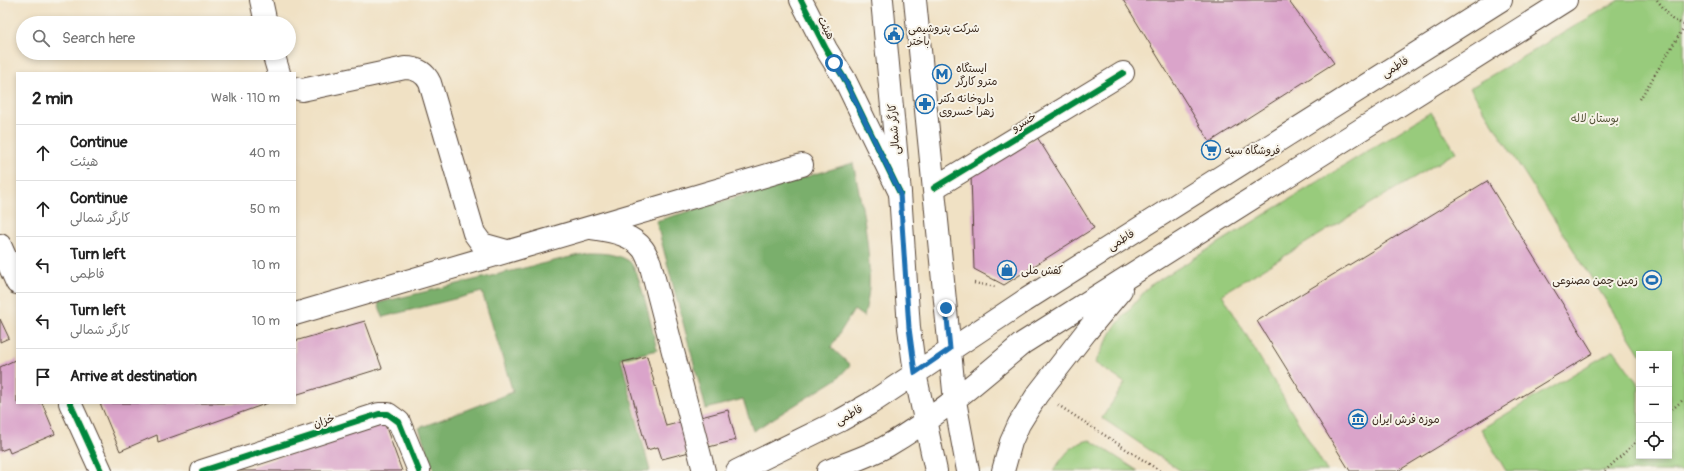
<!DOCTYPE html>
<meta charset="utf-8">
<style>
body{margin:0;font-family:Pangolin,"Playpen Sans Arabic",sans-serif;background:#f6f6f6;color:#222}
.controls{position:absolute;right:12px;bottom:12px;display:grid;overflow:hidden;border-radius:0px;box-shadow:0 2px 6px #0003}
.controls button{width:36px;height:36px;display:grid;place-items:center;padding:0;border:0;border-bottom:1px solid #e0e0e0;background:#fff;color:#222;font:20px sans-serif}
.stop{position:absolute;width:12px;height:12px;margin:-9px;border:3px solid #1f6fb2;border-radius:50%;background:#fff}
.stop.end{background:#1f6fb2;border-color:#fff;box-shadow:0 1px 4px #0008}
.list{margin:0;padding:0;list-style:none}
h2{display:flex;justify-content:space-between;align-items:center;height:52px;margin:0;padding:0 16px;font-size:17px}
h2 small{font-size:13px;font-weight:400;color:#767676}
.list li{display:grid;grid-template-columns:26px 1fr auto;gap:12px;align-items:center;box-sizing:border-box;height:56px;padding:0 16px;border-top:1px solid #e0e0e0}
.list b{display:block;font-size:15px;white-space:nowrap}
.list p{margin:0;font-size:13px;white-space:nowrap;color:#767676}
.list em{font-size:13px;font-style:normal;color:#767676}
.icon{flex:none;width:22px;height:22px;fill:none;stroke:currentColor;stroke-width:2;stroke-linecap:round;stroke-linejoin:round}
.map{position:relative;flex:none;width:1684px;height:471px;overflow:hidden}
.search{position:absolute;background:#fff;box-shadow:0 2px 6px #0003;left:16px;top:16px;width:280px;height:44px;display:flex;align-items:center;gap:10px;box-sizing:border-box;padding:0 14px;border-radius:22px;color:#767676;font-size:15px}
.panel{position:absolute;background:#fff;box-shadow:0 2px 6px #0003;left:16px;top:72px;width:280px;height:332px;border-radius:0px}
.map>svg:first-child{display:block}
</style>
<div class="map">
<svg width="1684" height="471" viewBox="0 0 1684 471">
<rect width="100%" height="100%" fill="#f7f3e8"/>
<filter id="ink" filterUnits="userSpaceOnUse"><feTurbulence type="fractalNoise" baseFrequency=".025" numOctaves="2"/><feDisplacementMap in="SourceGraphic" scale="8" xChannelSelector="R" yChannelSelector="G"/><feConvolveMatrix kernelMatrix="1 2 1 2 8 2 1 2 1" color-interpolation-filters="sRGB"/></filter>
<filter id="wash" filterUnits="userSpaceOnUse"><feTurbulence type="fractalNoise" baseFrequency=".012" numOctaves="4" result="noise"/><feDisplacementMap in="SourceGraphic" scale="16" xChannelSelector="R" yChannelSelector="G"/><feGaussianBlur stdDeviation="0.9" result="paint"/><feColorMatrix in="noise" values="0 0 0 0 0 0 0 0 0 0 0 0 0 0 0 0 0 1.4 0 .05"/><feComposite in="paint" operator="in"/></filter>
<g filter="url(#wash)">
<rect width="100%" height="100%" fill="#f0e1c4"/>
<!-- green -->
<path fill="#98cb7c" stroke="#6a7a4d" d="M 1619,0 L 1684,0 L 1684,471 L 1506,471 L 1481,429 L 1614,350 L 1639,385 L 1639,456 L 1669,456 L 1669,354 L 1640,354 L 1470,88 Z
M 1431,112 L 1456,152 L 1222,294 L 1327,471 L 1181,471 L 1102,418 L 1125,383 L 1095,363 L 1114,328 L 1149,286 Z
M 1090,440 L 1138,471 L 1053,471 C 1065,455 1070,444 1090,440 Z"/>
<!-- forest -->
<path fill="#7aaf6c" stroke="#5a6c45" d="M 853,163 C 862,205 871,247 869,289 C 868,298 866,308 864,317 L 854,310 L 831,347 L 850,365 L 837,379 L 753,431 L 743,399 L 706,409 L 656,221 Z
M 587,253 C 600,253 617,253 629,261 C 640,270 653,333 657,350 L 621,359 L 650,471 L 434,471 L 419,428 L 513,392 L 482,292 L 383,317 L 378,303 Z"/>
<g id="blocks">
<!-- building -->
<path fill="#daa4ca" d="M 1123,0 L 1288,0 L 1334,63 L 1210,142 Z
M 1037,137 L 1094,228 L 1004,285 L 974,269 L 971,176 Z
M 1487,181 L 1593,353 L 1398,471 L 1350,471 L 1257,321 Z
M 0,319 L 9,338 L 0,342 Z
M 365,321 L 382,368 L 295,395 L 295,341 Z
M 647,356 L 666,426 L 728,410 L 736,440 L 662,459 L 658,447 L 647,450 L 623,362 Z
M 17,359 L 17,403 L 42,403 L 55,434 L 10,453 L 8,448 L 0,451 L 0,367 Z
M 100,403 L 268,403 L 158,442 L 157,435 L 120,451 Z
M 384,422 L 402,471 L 238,471 Z"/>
</g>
</g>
<g filter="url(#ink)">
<use href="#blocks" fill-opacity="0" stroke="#564537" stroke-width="1"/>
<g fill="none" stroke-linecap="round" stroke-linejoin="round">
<defs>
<path id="minor" d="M 261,0 L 266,23
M 801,0 L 826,49 L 844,78 L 900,193
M 273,53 L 279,73
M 295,88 L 302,90 L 405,68 C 416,68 425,72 430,83 L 474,233 L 482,244 L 507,251
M 934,188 L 1123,73
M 591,228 C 608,231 631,233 643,249 C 646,253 648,259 650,263 L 704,471
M 0,245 L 17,283
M 295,314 L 802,165
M 70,403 L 101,471
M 202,471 L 379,414 L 388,414 L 399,422 L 419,471"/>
<path id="major" d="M 882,0 L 900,193 L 909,328 L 915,373 L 936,471
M 915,0 L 955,401 L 968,471
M 737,471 L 841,420 L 871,403 L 1024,301 L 1501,0
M 828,471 C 847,463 869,456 887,446 C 937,417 979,380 1023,343 L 1566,0
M 1003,471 L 1011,442 L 1019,424 L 1037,395 L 1086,332 L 1121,290"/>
</defs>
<!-- minor casing -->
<use href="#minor" stroke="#564537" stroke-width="24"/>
<!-- major casing -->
<use href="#major" stroke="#564537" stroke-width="24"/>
<!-- path -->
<path stroke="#564537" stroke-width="2.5" stroke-dasharray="1 3" stroke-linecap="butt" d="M 1657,0 L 1672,19 L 1684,25
M 1640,99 L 1684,27
M 974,283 L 996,287
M 1058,405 L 1160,471
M 1669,412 L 1684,399
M 1605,471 L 1639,439"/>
<!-- minor -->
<use href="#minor" stroke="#fff" stroke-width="22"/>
<!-- major -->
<use href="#major" stroke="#fff" stroke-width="22"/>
<defs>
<path id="cycleway" d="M 801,0 L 826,49 L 844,78 L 900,193
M 934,188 L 1123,73
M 70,403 L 101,471
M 202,471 L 379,414 L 388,414 L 399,422 L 419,471"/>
</defs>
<!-- cycleway casing -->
<use href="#cycleway" stroke="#f7f3e8" stroke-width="8"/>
<!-- cycleway -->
<use href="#cycleway" stroke="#00873e" stroke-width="6"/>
</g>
</g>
<g fill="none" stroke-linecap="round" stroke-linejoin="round" filter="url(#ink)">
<!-- route -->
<path stroke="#1f6fb2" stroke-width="5" d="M 834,63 L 844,78 L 900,193 L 909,328 L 915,373 L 950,349 L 946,308"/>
</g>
<!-- icons -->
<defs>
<symbol id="civic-ring" viewBox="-11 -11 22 22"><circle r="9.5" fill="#f7f3e8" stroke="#1f6fb2" stroke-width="1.5"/><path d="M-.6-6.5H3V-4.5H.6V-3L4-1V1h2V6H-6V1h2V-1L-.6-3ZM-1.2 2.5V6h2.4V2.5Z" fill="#1f6fb2"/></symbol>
<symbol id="metro-ring" viewBox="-11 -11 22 22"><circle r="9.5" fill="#f7f3e8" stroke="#1f6fb2" stroke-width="1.5"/><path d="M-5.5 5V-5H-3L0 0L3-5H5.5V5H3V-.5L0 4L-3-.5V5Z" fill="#1f6fb2"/></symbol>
<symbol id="pharmacy-ring" viewBox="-11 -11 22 22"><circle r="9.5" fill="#f7f3e8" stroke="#1f6fb2" stroke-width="1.5"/><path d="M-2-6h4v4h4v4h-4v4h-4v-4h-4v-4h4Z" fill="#1f6fb2"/></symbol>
<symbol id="supermarket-ring" viewBox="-11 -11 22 22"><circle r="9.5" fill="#f7f3e8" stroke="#1f6fb2" stroke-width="1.5"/><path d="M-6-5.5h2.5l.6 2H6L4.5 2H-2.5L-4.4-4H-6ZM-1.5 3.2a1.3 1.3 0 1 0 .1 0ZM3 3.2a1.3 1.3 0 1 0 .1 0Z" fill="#1f6fb2"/></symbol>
<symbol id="shop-ring" viewBox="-11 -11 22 22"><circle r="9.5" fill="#f7f3e8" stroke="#1f6fb2" stroke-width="1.5"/><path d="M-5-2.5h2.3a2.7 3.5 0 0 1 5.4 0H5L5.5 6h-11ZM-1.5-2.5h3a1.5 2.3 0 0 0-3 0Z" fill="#1f6fb2"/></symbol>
<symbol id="stadium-ring" viewBox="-11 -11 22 22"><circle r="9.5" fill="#f7f3e8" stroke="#1f6fb2" stroke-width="1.5"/><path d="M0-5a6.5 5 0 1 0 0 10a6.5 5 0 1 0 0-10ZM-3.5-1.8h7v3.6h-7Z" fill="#1f6fb2"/></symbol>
<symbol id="museum-ring" viewBox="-11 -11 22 22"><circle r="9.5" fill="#f7f3e8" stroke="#1f6fb2" stroke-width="1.5"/><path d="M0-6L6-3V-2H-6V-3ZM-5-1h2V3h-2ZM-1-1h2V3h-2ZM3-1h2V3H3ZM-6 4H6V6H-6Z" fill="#1f6fb2"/></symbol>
</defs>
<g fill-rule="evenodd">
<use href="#civic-ring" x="883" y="23" width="22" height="22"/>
<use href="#metro-ring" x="931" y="63" width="22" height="22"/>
<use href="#pharmacy-ring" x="914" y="93" width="22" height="22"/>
<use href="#supermarket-ring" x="1200" y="139" width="22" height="22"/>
<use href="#shop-ring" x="996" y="259" width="22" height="22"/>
<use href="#stadium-ring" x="1641" y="269" width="22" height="22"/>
<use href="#museum-ring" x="1347" y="408" width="22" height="22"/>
</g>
<g text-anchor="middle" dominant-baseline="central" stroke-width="4" stroke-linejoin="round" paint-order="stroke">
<!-- street labels -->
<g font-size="11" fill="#3b2a1e" stroke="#f7f3e8">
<text transform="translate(826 28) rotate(63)">هیئت</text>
<text transform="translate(1395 67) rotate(-32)">فاطمی</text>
<text transform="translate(1024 122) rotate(-31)">خسرو</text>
<text transform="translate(894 129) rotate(-95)">کارگر شمالی</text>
<text transform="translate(1121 240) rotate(-32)">فاطمی</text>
<text transform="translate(849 415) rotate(-29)">فاطمی</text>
<text transform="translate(324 421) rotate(-18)">خزان</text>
</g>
<!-- poi labels -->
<g font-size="11" fill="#3b2a1e" stroke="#f7f3e8" text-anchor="start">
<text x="908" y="28">شرکت پتروشیمی<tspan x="908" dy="13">باختر</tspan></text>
<text x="956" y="68">ایستگاه<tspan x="956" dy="13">مترو کارگر</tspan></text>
<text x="939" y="98">داروخانه دکتر<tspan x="939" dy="13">زهرا خسروی</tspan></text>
<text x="1225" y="150">فروشگاه سپه</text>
<text x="1021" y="270">کفش ملی</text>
<text x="1638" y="280" text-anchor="end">زمین چمن مصنوعی</text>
<text x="1372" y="419">موزه فرش ایران</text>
</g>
<!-- park labels -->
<g font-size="11" fill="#525236" stroke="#f7f3e8">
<text x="1595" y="118">بوستان لاله</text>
</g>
</g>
</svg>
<div class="controls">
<button>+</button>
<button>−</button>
<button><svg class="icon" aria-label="locate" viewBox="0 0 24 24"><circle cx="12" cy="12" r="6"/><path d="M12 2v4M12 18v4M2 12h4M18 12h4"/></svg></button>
</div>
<div class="stop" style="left:834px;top:63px"></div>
<div class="stop end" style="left:946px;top:308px"></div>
<div class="search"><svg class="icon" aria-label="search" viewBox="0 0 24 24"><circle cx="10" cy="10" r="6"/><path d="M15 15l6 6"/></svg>Search here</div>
<section class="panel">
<h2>2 min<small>Walk · 110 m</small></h2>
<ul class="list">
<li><svg class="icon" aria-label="ahead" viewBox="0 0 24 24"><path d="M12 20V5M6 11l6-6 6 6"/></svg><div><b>Continue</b><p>هیئت</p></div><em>40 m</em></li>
<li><svg class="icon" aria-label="ahead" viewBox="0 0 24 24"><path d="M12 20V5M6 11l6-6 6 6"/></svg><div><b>Continue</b><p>کارگر شمالی</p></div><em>50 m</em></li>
<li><svg class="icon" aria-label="left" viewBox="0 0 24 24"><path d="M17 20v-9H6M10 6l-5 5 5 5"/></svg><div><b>Turn left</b><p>فاطمی</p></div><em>10 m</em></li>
<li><svg class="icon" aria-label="left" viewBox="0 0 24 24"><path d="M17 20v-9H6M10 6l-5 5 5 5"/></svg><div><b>Turn left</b><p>کارگر شمالی</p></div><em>10 m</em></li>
<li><svg class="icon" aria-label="arrive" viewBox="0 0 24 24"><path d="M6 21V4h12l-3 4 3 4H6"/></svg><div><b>Arrive at destination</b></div></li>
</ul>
</section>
</div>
